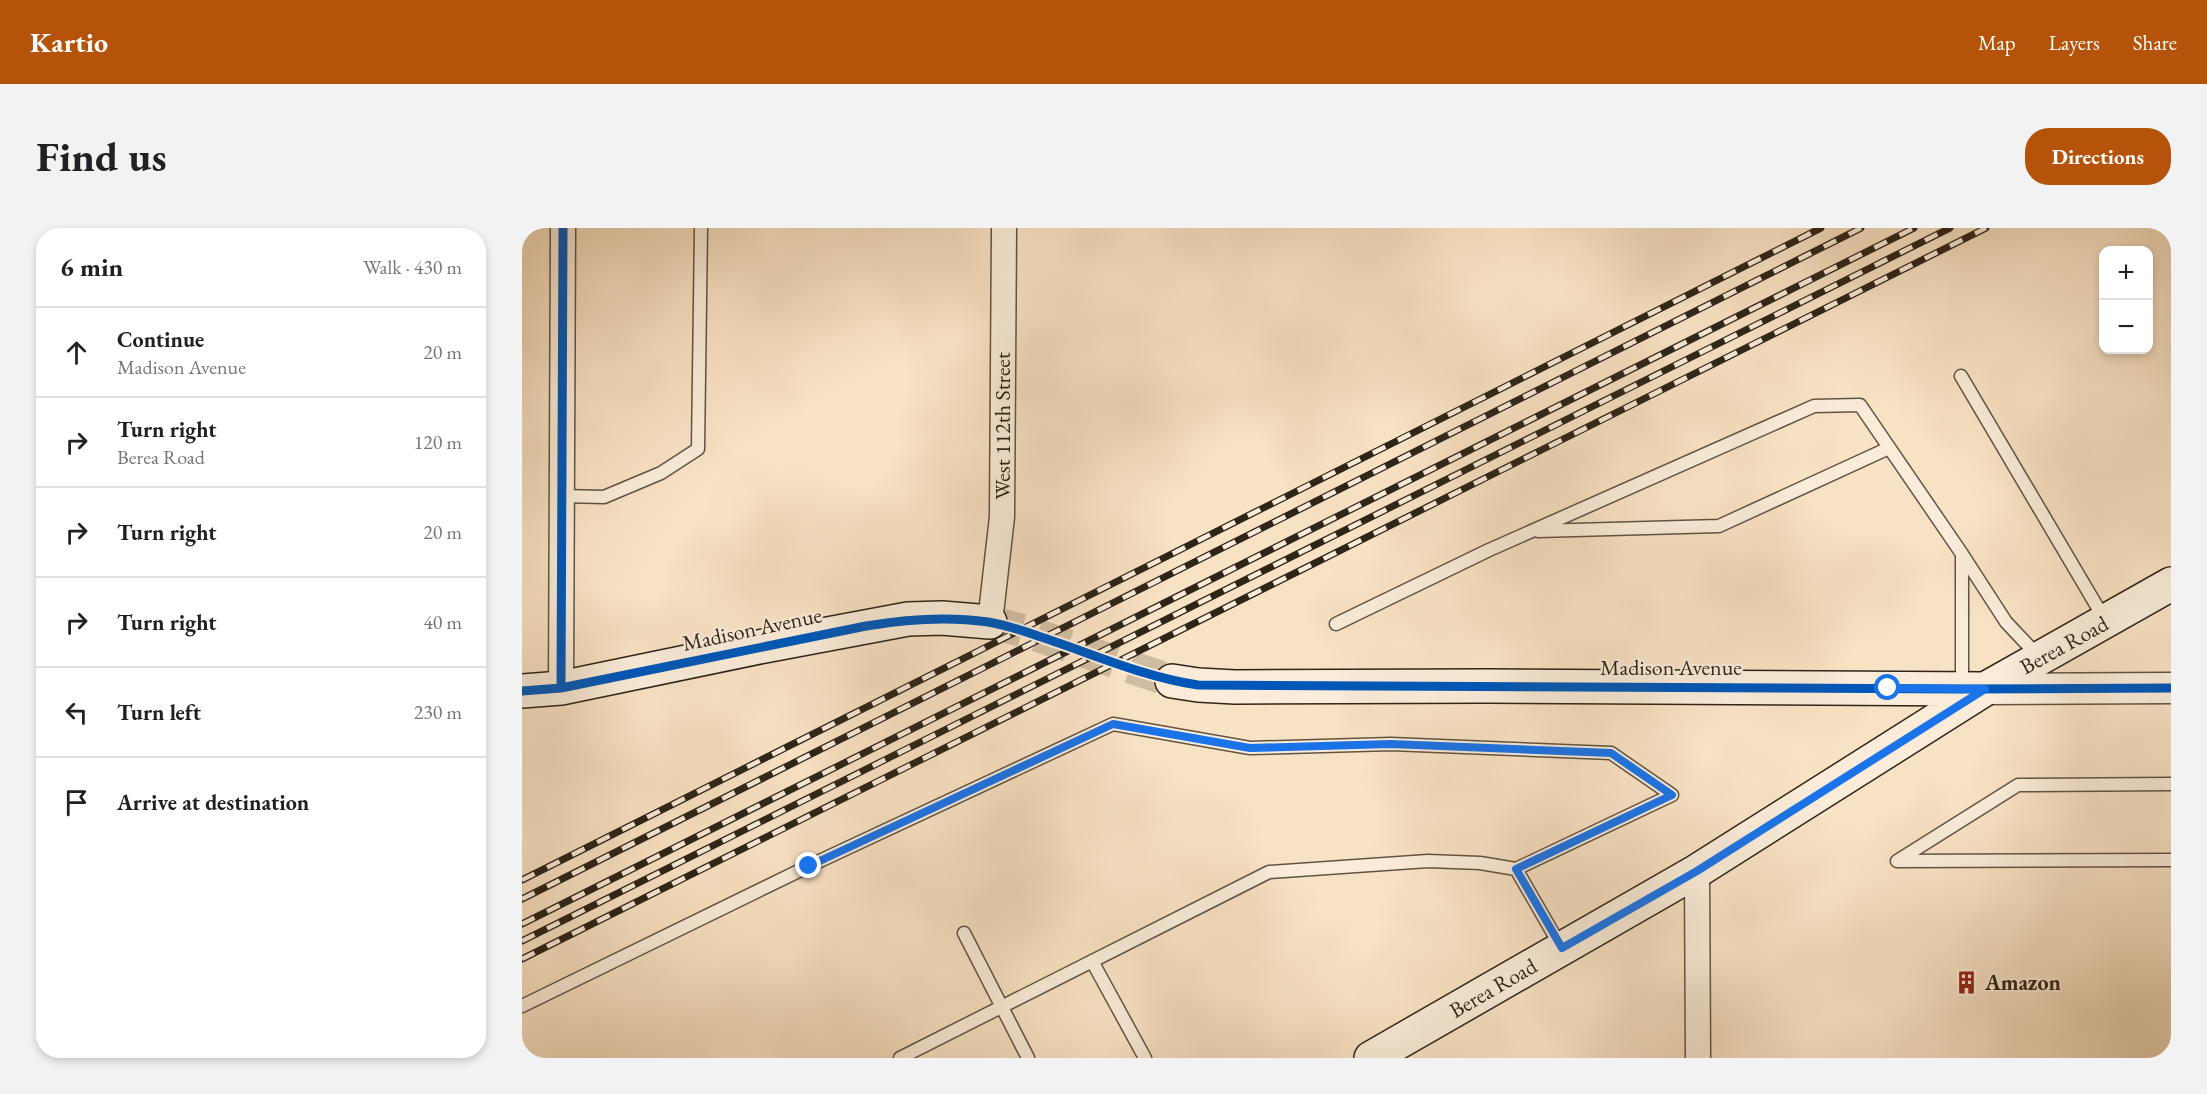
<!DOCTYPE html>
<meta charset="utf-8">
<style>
body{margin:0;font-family:"EB Garamond",serif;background:#f2f2f2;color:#202124}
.controls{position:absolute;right:18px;top:18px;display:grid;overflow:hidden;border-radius:12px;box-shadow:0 3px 9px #0003}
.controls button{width:54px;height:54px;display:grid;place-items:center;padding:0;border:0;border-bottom:2px solid #e0e0e0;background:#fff;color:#202124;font:30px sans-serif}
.stop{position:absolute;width:18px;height:18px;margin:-14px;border:4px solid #1a73e8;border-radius:50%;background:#fff}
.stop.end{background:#1a73e8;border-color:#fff;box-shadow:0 2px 6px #0008}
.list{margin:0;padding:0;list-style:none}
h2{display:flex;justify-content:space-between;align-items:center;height:78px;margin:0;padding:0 24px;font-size:26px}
h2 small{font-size:20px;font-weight:400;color:#757577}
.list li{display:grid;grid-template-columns:39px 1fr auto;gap:18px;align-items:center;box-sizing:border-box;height:90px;padding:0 24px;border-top:2px solid #e0e0e0}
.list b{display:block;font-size:22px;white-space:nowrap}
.list p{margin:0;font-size:20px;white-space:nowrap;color:#757577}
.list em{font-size:20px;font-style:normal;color:#757577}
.icon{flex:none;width:33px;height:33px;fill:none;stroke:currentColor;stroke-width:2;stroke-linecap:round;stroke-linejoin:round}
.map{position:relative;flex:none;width:1649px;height:830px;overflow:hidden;border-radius:24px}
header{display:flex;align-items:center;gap:36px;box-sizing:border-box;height:84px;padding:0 30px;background:#b45309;color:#fff}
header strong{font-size:28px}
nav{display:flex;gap:33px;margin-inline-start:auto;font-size:21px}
.intro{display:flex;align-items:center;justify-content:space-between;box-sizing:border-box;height:144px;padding:0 36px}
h1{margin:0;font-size:42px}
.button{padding:15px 27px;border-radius:24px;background:#b45309;color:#fff;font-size:21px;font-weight:700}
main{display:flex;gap:36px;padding:0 36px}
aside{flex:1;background:#fff;border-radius:24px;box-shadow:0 3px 9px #0003}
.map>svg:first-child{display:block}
</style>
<header>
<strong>Kartio</strong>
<nav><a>Map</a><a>Layers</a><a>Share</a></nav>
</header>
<div class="intro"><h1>Find us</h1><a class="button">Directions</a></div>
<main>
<aside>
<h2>6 min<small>Walk · 430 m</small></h2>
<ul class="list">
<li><svg class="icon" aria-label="ahead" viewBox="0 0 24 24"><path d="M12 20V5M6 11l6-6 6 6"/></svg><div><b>Continue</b><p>Madison Avenue</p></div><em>20 m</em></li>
<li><svg class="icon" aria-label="right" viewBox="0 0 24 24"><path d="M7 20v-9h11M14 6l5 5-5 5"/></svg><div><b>Turn right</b><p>Berea Road</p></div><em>120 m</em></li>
<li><svg class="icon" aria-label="right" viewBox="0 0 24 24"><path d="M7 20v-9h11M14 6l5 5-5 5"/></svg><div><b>Turn right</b></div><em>20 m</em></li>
<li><svg class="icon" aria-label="right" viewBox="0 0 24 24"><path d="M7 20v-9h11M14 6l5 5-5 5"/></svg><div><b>Turn right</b></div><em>40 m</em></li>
<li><svg class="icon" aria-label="left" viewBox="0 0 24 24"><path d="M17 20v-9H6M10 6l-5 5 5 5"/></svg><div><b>Turn left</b></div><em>230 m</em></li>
<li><svg class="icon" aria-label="arrive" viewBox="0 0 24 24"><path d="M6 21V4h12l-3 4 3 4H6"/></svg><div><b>Arrive at destination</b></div></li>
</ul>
</aside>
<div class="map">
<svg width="1649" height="830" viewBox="0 0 1649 830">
<rect width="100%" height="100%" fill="#f8e2c4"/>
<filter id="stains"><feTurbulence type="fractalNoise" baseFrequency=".00333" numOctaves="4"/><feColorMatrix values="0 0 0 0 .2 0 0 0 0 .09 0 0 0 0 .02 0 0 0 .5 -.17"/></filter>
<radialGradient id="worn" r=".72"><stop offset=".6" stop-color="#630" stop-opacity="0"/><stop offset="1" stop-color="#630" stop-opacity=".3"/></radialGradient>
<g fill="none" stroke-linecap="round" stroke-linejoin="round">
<!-- secondary-tunnel -->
<path stroke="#d0bca2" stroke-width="33" stroke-dasharray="33 16" stroke-linecap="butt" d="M 468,394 L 502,403 L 650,453"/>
<defs>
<path id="service" d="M 1439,148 L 1583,392
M 40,268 L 82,269 L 139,245 L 176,221 L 179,0
M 1016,303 L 1197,298 L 1367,220
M 1440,327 L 1440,460
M 814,396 L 967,322 L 1292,178 L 1338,177 L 1440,326 L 1484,394 L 1517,429
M 1375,633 L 1496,557 L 1649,556
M 1376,633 L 1649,632
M 442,705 L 506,830
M 570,733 L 623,830
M 0,778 L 287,638 L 591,496 L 728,520 L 869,516 L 1089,525 L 1150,567 L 994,641 L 1039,719
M 378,830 L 747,644 L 906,633 L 958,635 L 994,641"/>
<path id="minor" d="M 468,394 L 480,289 L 482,0
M 39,460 L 41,0
M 1175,643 L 1176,830"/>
<path id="tertiary" d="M 1463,461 L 1649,460"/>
<path id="secondary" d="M 650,453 L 676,457 L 713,459 L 965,458 L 1463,461
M 0,463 L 39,460 L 242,418 L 386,391 L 420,390 L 468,394
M 849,830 L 1175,643 L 1463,461 L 1649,356"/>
</defs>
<!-- service casing -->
<use href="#service" stroke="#605443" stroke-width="15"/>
<!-- minor casing -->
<use href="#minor" stroke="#605443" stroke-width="27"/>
<!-- tertiary casing -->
<use href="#tertiary" stroke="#605443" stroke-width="33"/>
<!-- secondary casing -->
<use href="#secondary" stroke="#2e2418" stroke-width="36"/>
<!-- service -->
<use href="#service" stroke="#faecd9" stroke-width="12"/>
<!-- minor -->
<use href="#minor" stroke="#faecd9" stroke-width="24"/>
<!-- tertiary -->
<use href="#tertiary" stroke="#faecd9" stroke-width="30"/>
<!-- secondary -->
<use href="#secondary" stroke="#faecd9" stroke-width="33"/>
<defs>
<path id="rail" d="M 0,652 L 1299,0
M 0,671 L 1339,0
M 0,696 L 1392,0
M 0,713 L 1428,0
M 0,731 L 1464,0"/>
</defs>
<!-- rail casing -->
<use href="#rail" stroke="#2e2418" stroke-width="7"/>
<!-- rail -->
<use href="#rail" stroke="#faecd9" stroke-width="4.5" stroke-dasharray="14" stroke-linecap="butt"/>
<defs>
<path id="cycleway" d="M 39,460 L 41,0
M 0,463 L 39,460 L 344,398 C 385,391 424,388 466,394 C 484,397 502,403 519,409 C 571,426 622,449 676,457 L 1440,461 L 1649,460"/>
</defs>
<!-- cycleway casing -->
<use href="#cycleway" stroke="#faecd9" stroke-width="13"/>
<!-- cycleway -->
<use href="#cycleway" stroke="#0057b8" stroke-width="9"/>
</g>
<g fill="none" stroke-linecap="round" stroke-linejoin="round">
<!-- route -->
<path stroke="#1a73e8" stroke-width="8" d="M 287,638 L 591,496 L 728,520 L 869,516 L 1089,525 L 1150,567 L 994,641 L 1040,720 L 1175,643 L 1463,461 L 1366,460"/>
</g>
<!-- icons -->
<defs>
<symbol id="building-bare" viewBox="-9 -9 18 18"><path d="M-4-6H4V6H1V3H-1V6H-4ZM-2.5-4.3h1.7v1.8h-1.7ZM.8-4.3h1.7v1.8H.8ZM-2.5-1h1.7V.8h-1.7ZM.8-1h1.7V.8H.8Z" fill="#8f2418" stroke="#faecd9" stroke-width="2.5" paint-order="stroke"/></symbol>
</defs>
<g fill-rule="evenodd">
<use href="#building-bare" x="1428" y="738" width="33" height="33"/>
</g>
<g text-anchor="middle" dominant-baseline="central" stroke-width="4.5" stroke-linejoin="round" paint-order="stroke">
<!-- street labels -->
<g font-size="22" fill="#2e2418" stroke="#faecd9">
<text transform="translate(480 198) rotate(-90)">West 112th Street</text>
<text transform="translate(230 401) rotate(-12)">Madison Avenue</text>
<text transform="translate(1542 417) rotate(-29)">Berea Road</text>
<text x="1149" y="439">Madison Avenue</text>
<text transform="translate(971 760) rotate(-30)">Berea Road</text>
</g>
<!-- poi labels -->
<g font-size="22" font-weight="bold" fill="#2e2418" stroke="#faecd9" text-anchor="start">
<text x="1463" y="754">Amazon</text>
</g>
</g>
<rect width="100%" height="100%" filter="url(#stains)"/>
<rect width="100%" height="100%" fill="url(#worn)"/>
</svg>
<div class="controls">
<button>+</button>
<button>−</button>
</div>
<div class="stop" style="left:1366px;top:460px"></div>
<div class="stop end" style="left:287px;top:638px"></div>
</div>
</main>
